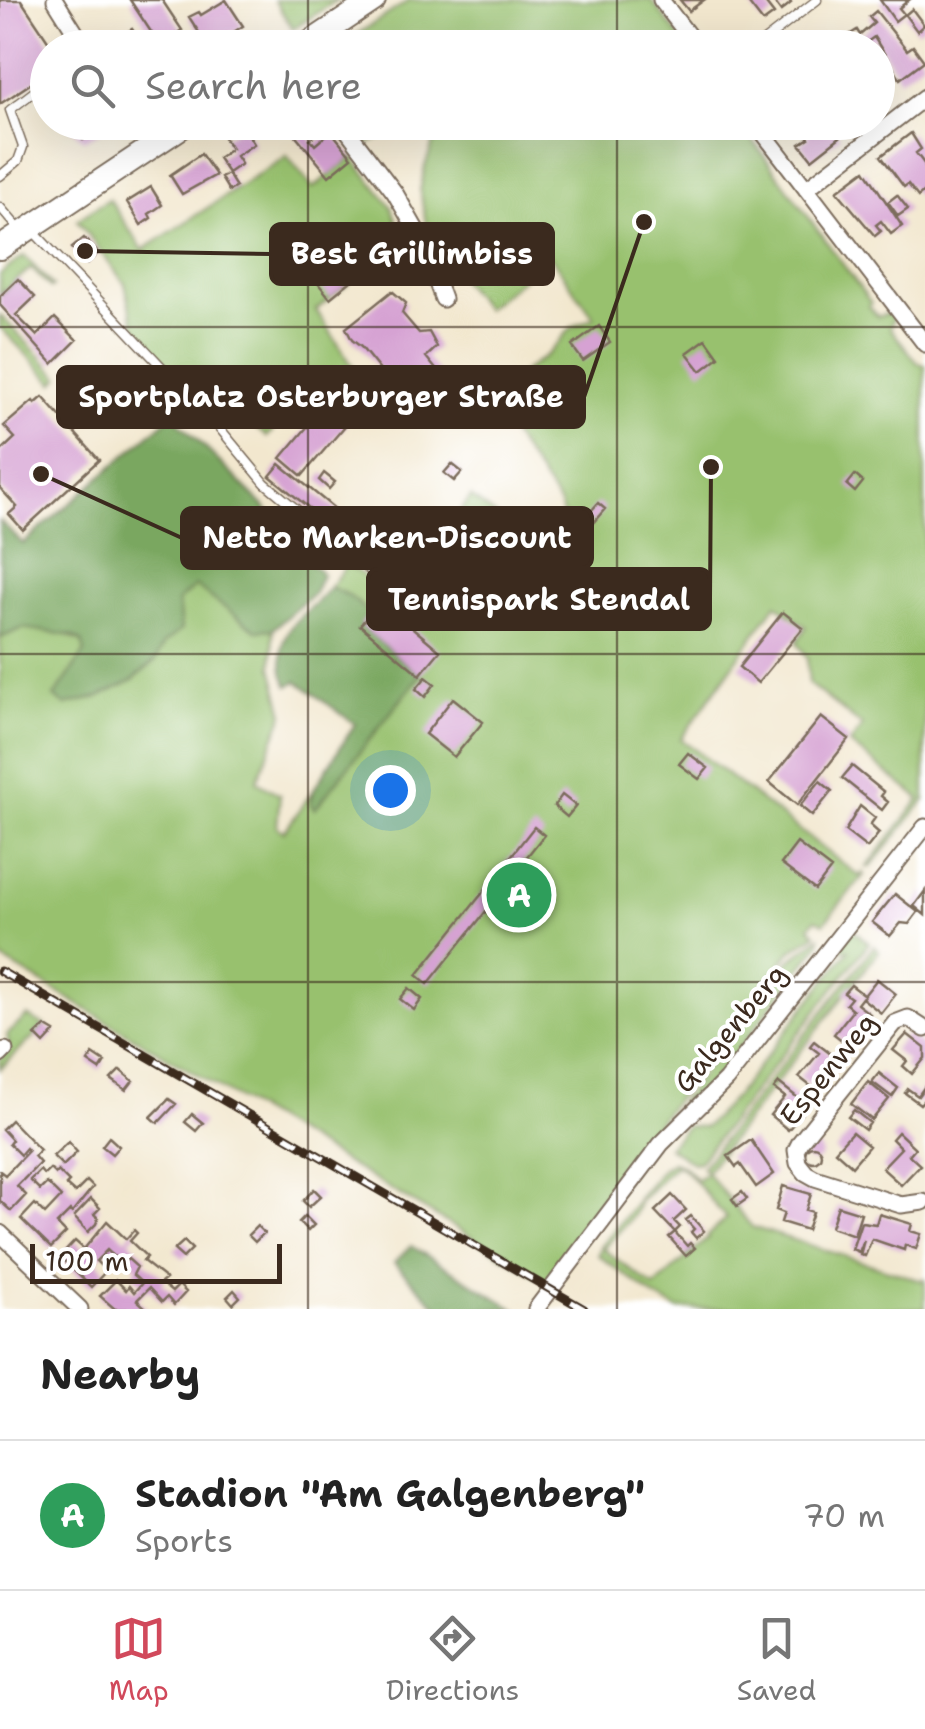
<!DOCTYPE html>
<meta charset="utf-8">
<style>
body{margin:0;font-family:"Shantell Sans",sans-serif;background:#f6f6f6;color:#222}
.scale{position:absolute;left:30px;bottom:25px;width:252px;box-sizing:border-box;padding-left:10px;border:5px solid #3b2a1e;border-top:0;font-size:28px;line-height:35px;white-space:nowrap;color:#3b2a1e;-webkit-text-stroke:8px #fff;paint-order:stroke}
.you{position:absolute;left:390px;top:790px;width:35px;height:35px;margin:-25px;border:8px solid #fff;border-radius:50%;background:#1a73e8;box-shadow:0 0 0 15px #1a73e833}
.badge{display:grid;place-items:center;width:65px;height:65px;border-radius:50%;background:#d1495b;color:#fff;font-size:32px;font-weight:700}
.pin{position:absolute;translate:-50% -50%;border:5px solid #fff;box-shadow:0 2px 10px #0006}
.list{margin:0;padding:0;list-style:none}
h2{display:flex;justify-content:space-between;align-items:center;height:130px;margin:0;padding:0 40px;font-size:42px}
h2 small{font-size:32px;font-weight:400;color:#767676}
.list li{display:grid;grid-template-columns:65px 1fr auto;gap:30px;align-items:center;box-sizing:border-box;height:150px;padding:0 40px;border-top:2px solid #e0e0e0}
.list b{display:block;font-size:38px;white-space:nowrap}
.list p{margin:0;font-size:32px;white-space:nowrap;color:#767676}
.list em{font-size:32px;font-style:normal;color:#767676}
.icon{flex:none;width:55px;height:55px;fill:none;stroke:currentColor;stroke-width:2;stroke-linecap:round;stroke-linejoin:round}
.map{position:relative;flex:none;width:925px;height:1309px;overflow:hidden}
.search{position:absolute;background:#fff;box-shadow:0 10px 40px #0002;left:30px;right:30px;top:30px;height:110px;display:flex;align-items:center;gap:25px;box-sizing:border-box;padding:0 35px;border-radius:55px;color:#767676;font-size:38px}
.sheet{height:280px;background:#fff}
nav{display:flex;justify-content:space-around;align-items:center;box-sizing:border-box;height:140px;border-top:2px solid #e0e0e0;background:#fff;font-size:28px;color:#767676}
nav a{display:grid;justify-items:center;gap:5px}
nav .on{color:#d1495b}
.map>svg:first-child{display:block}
</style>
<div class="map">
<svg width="925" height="1309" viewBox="0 0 925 1309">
<rect width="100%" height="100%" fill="#fff"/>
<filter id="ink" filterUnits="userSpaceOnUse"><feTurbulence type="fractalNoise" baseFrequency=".01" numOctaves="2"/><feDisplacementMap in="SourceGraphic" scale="20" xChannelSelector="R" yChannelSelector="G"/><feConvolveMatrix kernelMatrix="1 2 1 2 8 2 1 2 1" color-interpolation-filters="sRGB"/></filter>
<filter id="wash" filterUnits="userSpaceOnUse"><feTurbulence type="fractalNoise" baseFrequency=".0048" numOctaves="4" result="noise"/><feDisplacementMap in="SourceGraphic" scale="40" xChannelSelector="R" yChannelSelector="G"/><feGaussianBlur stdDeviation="2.25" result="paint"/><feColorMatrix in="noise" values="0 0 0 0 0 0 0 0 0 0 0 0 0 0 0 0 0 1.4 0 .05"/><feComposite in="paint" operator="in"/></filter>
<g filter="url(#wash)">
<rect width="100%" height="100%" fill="#f2e7ce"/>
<!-- green -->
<path fill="#98c16e" stroke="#6a7646" stroke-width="2.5" d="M 274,0 L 337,0 L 293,29 Z
M 410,0 L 651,0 L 687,47 L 336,48 Z
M 349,123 L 397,123 L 383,137 L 367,144 Z
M 436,123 L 740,123 L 871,303 L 869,306 L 878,317 L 888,313 L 894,315 L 890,328 L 918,363 L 925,365 L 925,800 L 871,867 L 867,867 L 920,799 L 850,744 L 862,726 L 809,684 L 807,657 L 797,642 L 806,627 L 776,604 L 681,739 L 859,876 L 863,873 L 864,875 L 824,923 L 816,919 L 810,926 L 816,934 L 791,951 L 650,1132 L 653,1142 L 547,1282 L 0,958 L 0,638 L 23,628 L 62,633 L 82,642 L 85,652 L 55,697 L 65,705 L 99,697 L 133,680 L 156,660 L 163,644 L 181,630 L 178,601 L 195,586 L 256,630 L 273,629 L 272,667 L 284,714 L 257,781 L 280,795 L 277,827 L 284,832 L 314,789 L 312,797 L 315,808 L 420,676 L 360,625 L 349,596 L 330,587 L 347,564 L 376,584 L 397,557 L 414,570 L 471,497 L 558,563 L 581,546 L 566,525 L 560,505 L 491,404 L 498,391 L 549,353 L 571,328 L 594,317 L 550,256 L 485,309 L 461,280 L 467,268 L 450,242 L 434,245 L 428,234 L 420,191 L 425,166 L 439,127 Z
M 287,156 L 313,188 L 352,157 L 391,206 L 408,251 L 395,238 L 364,262 L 367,268 L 316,310 L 355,370 L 341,387 L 323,371 L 267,437 L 245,419 L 237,427 L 205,399 L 197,398 L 136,331 L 125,284 L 77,220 L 109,199 L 143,250 Z
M 24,256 L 53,286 L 51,288 L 31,268 L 0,294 L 0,274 Z
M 0,315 L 60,377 L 54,383 L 0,327 Z
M 851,928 L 869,943 L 699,1162 L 693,1163 L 668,1147 L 687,1126 L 705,1127 L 738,1093 L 849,950 L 834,949 Z
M 820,937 L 820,943 L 718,1076 L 658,1137 L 657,1132 L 790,960 Z
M 874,946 L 879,951 L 706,1172 L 752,1227 L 923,1281 L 925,1277 L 925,1309 L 678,1309 L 655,1297 L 598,1255 L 600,1247 L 637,1201 L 639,1203 L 633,1216 L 603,1249 L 654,1287 L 708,1238 L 707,1236 L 726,1218 L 687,1172 L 676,1164 L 641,1200 L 638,1198 L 663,1168 L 672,1162 L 684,1166 L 697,1180 L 706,1172 L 702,1167 Z
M 27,1016 L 45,1026 L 0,1069 L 0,1060 L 9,1046 L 7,1035 Z"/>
<!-- forest -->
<path fill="#7aa761" stroke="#5a6840" stroke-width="2.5" d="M 172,415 L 267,509 L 299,556 L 319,570 L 322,575 L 314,593 L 273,629 L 256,630 L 195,586 L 178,601 L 181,630 L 163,644 L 156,660 L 133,680 L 99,697 L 65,705 L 54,697 L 85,652 L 82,642 L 73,636 L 23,628 L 0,638 L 0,521 L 23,544 Z
M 330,587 L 349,596 L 370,613 L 361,626 L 420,675 L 315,809 L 311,805 L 314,789 L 355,724 L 297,681 L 289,686 C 282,676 282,667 282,656 C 281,621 312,612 330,587 Z
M 411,1246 L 515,1309 L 440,1309 L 394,1263 Z"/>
<g id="blocks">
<!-- building -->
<path fill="#d6a2d3" d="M 0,0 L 21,0 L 53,48 L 48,48 L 48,72 L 0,104 Z
M 130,0 L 162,0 L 182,30 L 159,44 Z
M 226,0 L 243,26 L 209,48 L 189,17 L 199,12 L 201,15 Z
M 680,0 L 704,0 L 689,11 Z
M 746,0 L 763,0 L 774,14 L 763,22 Z
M 773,0 L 789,0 L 791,3 L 781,11 Z
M 880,0 L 909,0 L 899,8 L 904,14 L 895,21 Z
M 912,9 L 924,25 L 917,31 L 905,15 Z
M 876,11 L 907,50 L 913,46 L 924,61 L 900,79 L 874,37 L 859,48 L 849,35 L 857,30 L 860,35 L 874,23 L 869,17 Z
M 132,29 L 145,48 L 118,48 L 114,40 Z
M 383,36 L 390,48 L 364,48 Z
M 73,122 L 106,122 L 108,128 L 83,140 L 69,125 Z
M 285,122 L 303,122 L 314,136 L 310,139 L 315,145 L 331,131 L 352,157 L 329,176 Z
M 775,122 L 823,122 L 825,125 L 829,123 L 840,137 L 812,159 L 800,144 L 809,138 L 797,123 L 784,133 Z
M 243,126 L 254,144 L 236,156 L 241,164 L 228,173 L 218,158 L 231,149 L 224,138 Z
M 911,133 L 921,149 L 916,153 L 925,165 L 925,191 L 918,197 L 908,184 L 904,187 L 881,156 Z
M 201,154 L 216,175 L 182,194 L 170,175 Z
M 865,170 L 902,226 L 891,234 L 881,221 L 876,225 L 881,231 L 875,236 L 837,191 Z
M 228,174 L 236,187 L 229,191 L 221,178 Z
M 151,187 L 162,205 L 149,214 L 151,218 L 141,225 L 127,202 Z
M 897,195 L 908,209 L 898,216 L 888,202 Z
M 342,234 L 367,268 L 330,298 L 303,265 Z
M 84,238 L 98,253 L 87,264 L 72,248 Z
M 18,279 L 35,297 L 16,315 L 37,336 L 55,318 L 77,340 L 53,364 L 0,305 L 0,296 Z
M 392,291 L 406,303 L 402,313 L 419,333 L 429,332 L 437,347 L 426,357 L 460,399 L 426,426 L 415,419 L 411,409 L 361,347 L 352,340 L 346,328 Z
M 599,326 L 610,342 L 583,361 L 572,346 Z
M 706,339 L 719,357 L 701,371 L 687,353 Z
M 341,387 L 363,405 L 302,476 L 281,458 Z
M 43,397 L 99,460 L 23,530 L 9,514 L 17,507 L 0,488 L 0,452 L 15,438 L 4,426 L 33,401 L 35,404 Z
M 280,464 L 396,559 L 386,571 L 270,476 Z
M 452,464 L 462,472 L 454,481 L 444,473 Z
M 324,473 L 335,482 L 329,489 L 319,480 Z
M 855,475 L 863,482 L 855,492 L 847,485 Z
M 598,503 L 605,509 L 592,524 L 585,518 Z
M 456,541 L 517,587 L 529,572 L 540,580 L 517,609 L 445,554 Z
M 538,560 L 550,569 L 542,579 L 530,570 Z
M 381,601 L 440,651 L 420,675 L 360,625 Z
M 783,612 L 803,628 L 758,683 L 739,667 Z
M 426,677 L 435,684 L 425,697 L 416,689 Z
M 453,698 L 483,722 L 454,757 L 425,734 Z
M 821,717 L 849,739 L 797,805 L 769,782 Z
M 688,753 L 708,768 L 699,779 L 679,764 Z
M 852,766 L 884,792 L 881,796 L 888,802 L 882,810 L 842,778 Z
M 820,781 L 832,791 L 812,816 L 800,806 Z
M 562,795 L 576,806 L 567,817 L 554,806 Z
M 860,806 L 875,818 L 870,825 L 879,833 L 867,848 L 845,831 Z
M 534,827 L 544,835 L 503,887 L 493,879 Z
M 797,843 L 831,869 L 815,890 L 781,864 Z
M 488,886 L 499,895 L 428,984 L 417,975 Z
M 925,891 L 925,915 L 914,906 Z
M 895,894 L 918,912 L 909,924 L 901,923 L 890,936 L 872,922 Z
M 877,979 L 896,994 L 881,1013 L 862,998 Z
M 851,985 L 864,995 L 857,1004 L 870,1014 L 865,1020 L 871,1025 L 853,1049 L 834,1034 L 853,1010 L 846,1004 L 851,998 L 844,993 Z
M 409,988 L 422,999 L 414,1010 L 400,999 Z
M 45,1026 L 55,1032 L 44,1044 L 35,1035 Z
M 907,1034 L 925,1048 L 925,1058 L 912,1074 L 903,1066 L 907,1061 L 893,1050 Z
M 814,1041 L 832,1055 L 828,1061 L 837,1068 L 818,1092 L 799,1077 L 819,1053 L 810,1046 Z
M 93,1054 L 105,1062 L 100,1070 L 88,1062 Z
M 120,1070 L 133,1081 L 126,1090 L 111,1079 Z
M 879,1073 L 898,1088 L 892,1097 L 872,1082 Z
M 868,1082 L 889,1099 L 872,1120 L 851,1104 Z
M 779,1083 L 808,1106 L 788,1130 L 770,1115 L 785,1097 L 774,1089 Z
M 925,1086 L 925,1099 L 920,1104 L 905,1093 L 908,1089 L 918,1096 Z
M 169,1099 L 176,1104 L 158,1123 L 151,1117 Z
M 854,1110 L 870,1123 L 865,1130 L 848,1117 Z
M 192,1114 L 203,1123 L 196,1131 L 185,1122 Z
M 11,1120 L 40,1150 L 34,1156 L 40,1163 L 17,1186 L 26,1195 L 11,1211 L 0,1201 L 0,1171 L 5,1175 L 28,1151 L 26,1148 L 20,1155 L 9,1144 L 12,1140 L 2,1129 Z
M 852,1132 L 869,1146 L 852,1166 L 835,1151 Z
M 898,1132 L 915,1148 L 909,1155 L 920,1165 L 901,1185 L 882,1168 L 901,1148 L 892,1139 Z
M 109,1137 L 119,1146 L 112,1154 L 102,1146 Z
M 751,1140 L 774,1174 L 756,1187 L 740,1164 L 736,1167 L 728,1156 Z
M 68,1142 L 77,1152 L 63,1166 L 53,1156 Z
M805 1154a8 8 0 1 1 16 0a8 8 0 1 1-16 0Z
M 50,1169 L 55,1174 L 58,1171 L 69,1182 L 66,1185 L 75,1193 L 87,1181 L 93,1187 L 72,1213 L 70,1211 L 57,1224 L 66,1233 L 51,1248 L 21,1219 L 35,1204 L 45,1214 L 61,1197 L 47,1183 L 40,1190 L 30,1180 L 40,1170 L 44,1175 Z
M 783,1186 L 811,1194 L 806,1210 L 813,1212 L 807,1230 L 781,1222 L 784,1213 L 776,1210 Z
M 314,1189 L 321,1196 L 309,1207 L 303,1201 Z
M 742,1192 L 747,1199 L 737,1206 L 732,1199 Z
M 672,1195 L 686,1210 L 674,1221 L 680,1227 L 675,1232 L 655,1211 Z
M 91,1199 L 100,1208 L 94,1214 L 98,1218 L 96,1224 L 88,1232 L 74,1217 Z
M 838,1206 L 861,1213 L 854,1235 L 831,1227 Z
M 879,1214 L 912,1224 L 910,1231 L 921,1234 L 916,1249 L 905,1245 L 904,1250 L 872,1239 L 865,1256 L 860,1255 L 864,1240 L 859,1252 L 852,1249 L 861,1222 L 876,1224 Z
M 305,1216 L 314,1225 L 308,1231 L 299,1222 Z
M 691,1216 L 704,1231 L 696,1238 L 691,1232 L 694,1229 L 686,1220 Z
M 107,1221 L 126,1239 L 134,1230 L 137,1233 L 130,1241 L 147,1257 L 143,1261 L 166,1279 L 161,1283 L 172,1292 L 179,1285 L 186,1292 L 174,1305 L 167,1297 L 162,1302 L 149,1288 L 137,1300 L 147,1309 L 115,1309 L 100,1296 L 116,1280 L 126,1290 L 129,1286 L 134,1292 L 142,1283 L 133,1275 L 137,1267 L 128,1259 L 122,1264 L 107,1250 L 96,1261 L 106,1271 L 91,1287 L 60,1257 L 75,1241 L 84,1249 Z
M 257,1226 L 264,1233 L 255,1242 L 248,1235 Z
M 675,1232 L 687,1246 L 690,1243 L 695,1248 L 686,1256 L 669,1237 Z
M 184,1241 L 192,1249 L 183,1258 L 174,1250 Z
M 234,1290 L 240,1297 L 233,1304 L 227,1297 Z"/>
</g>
</g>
<g filter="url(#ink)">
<use href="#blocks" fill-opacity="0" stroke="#7b6c5c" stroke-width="2.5"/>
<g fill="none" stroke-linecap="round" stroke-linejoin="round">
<defs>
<path id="lane" d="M 755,48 L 817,0
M 0,176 L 18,161 L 23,147 L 10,110 L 48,81
M 0,207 L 20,230
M 33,231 L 217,425 L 265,483 L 386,584"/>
<path id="street" d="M 55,0 L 85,48
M 661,0 L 698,48
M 134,122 L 151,147
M 341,122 L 395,193 L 419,235 L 443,299
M 755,122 L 925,344
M 806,189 L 925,97
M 0,1055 L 5,1050
M 923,1202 L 901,1205 L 815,1178 L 806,1173 L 798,1163 L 796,1150 L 800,1142 L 895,1023 L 908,1018 L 925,1029
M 0,1233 L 80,1309
M 536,1309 L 661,1144 L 726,1080 L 925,827"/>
<path id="secondary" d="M 302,48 L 374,0
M 0,248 L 189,122"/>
</defs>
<!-- lane casing -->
<use href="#lane" stroke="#7b6c5c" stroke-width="11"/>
<!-- street casing -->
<use href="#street" stroke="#7b6c5c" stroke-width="19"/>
<!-- secondary casing -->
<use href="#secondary" stroke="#7b6c5c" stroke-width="26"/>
<!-- lane -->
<use href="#lane" stroke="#fff" stroke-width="8"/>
<!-- street -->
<use href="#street" stroke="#fff" stroke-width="15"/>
<!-- secondary -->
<use href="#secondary" stroke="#fff" stroke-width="22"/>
<defs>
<path id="rail" d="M 0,971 L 584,1309"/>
</defs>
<!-- rail casing -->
<use href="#rail" stroke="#3b2a1e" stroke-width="9"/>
<!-- rail -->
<use href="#rail" stroke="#fff" stroke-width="5" stroke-dasharray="15" stroke-linecap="butt"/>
</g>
</g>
<!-- grid -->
<path fill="none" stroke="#3b2a1e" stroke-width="2.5" stroke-opacity="0.55" d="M 308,0 L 308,48M 617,0 L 617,48M 308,122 L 308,1309M 617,122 L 617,1309M 0,327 L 925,327M 0,654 L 925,654M 0,982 L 925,982"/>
<g text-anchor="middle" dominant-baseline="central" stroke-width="8" stroke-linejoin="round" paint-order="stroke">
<!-- street labels -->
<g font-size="28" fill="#3b2a1e" stroke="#fff">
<text transform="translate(730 1028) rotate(-50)">Galgenberg</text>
<text transform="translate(828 1069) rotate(-51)">Espenweg</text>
</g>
</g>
<!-- callouts -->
<path fill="none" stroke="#3b2a1e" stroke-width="4" d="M85 251L271 254M644 222L584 397M41 474L182 538M711 467L710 599"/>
<g fill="#3b2a1e" stroke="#fff" stroke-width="4">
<circle cx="85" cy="251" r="10"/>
<circle cx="644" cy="222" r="10"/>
<circle cx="41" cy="474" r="10"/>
<circle cx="711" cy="467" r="10"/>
</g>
<g fill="#3b2a1e" stroke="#3b2a1e" stroke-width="4">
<rect x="271" y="224" width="282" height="60" rx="10"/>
<rect x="58" y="367" width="526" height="60" rx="10"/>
<rect x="182" y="508" width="410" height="60" rx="10"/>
<rect x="368" y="569" width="342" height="60" rx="10"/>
</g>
<g font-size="30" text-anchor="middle" font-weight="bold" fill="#fff">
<text x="412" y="264">Best Grillimbiss</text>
<text x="321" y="407">Sportplatz Osterburger Straße</text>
<text x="387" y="548">Netto Marken-Discount</text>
<text x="539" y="610">Tennispark Stendal</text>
</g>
</svg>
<div class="scale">100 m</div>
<div class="you"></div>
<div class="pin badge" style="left:519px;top:895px;background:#2e9e5b">A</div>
<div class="search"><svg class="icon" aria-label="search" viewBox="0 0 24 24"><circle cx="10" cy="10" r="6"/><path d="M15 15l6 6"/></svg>Search here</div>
</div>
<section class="sheet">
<h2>Nearby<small></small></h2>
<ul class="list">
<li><span class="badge" style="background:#2e9e5b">A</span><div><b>Stadion &quot;Am Galgenberg&quot;</b><p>Sports</p></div><em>70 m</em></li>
</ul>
</section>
<nav>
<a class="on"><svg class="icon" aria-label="map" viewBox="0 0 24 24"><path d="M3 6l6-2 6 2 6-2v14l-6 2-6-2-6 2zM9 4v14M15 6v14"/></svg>Map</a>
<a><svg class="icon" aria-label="directions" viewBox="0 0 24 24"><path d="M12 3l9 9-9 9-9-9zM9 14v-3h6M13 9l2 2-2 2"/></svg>Directions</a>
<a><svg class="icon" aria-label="saved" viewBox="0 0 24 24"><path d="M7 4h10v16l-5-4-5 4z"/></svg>Saved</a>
</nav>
